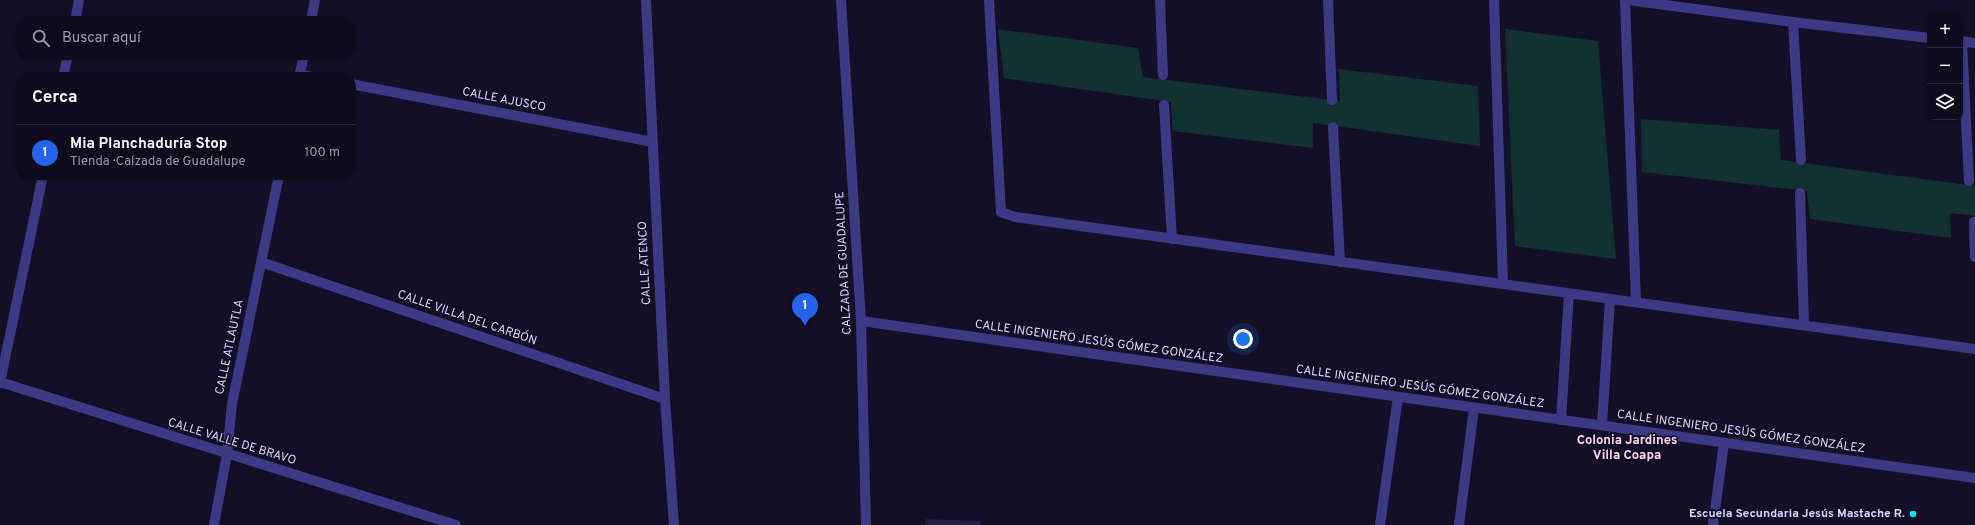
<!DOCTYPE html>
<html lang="es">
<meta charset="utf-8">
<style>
body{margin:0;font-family:Overpass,sans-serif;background:#171425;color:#f1f3f6}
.controls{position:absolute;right:12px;top:12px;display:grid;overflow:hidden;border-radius:8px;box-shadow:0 1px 3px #0004}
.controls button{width:36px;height:36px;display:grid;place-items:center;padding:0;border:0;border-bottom:1px solid #2e2b3b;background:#0e0b1c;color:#f1f3f6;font:20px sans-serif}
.you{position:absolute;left:1243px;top:339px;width:14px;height:14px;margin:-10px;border:3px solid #fff;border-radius:50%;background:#1a73e8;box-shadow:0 0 0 6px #1a73e833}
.badge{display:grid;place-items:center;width:26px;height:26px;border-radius:50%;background:#2563eb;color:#fff;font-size:13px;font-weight:700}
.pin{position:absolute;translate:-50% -33px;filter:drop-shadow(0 1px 2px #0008)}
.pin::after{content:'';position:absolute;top:21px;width:14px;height:12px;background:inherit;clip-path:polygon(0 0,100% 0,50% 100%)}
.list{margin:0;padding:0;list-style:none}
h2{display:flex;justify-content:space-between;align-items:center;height:52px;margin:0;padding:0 16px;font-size:17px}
h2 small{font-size:13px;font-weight:400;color:#9b9ba3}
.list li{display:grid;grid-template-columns:26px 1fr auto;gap:12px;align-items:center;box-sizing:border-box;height:56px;padding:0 16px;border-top:1px solid #2e2b3b}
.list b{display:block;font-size:15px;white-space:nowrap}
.list p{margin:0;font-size:13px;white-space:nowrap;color:#9b9ba3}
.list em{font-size:13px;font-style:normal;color:#9b9ba3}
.icon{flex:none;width:22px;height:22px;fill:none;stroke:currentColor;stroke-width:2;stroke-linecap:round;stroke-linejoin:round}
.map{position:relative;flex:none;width:1975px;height:525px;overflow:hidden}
.search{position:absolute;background:#0e0b1c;box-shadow:0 1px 3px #0004;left:16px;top:16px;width:340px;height:44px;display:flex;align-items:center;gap:10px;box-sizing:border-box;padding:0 14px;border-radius:16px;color:#9b9ba3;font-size:15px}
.panel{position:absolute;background:#0e0b1c;box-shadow:0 1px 3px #0004;left:16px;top:72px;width:340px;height:108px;border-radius:16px}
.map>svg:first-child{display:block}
</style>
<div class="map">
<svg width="1975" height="525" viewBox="0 0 1975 525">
<rect width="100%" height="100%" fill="#130f26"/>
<!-- green -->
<path fill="#12302f" d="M 998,29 L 1138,48 L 1143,77 L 1340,101 L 1339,69 L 1478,86 L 1480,146 L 1313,123 L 1313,148 L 1173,131 L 1171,102 L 1004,78 Z
M 1505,29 L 1598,41 L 1616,259 L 1515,246 Z
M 1641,119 L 1779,130 L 1781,160 L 1975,186 L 1975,216 L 1950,213 L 1951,238 L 1810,219 L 1807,191 L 1642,172 Z"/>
<!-- building -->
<path fill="#241b47" d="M 926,519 L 981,521 L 980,525 L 925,525 Z"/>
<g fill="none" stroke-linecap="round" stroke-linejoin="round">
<!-- minor -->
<path stroke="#3d3a85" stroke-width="10" d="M 646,0 L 665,399 L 674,525
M 841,0 L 861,321 L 866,525
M 989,0 L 1001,212 L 1015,217 L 1975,349
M 1160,0 L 1163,75
M 1328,0 L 1332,100
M 1494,0 L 1503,284
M 1625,0 L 1636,302
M 1628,0 L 1793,22 L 1930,38
M 75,21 L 79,0
M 311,21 L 315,0
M 1793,22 L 1801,160
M 1960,41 L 1975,43
M 1962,41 L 1969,181
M 300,74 L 313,77
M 63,77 L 68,55
M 299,77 L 304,55
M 351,84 L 653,142
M 1164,105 L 1172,239
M 1333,127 L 1340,262
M 1800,193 L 1804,325
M 1974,222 L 1975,257
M 261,262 L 665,399
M 861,321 L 1975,478
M 0,382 L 456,525
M 0,383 L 43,175
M 1561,420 L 1569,293
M 1602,425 L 1610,299
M 214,525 L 227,454 L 232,404 L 279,175
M 1380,525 L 1398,397
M 1459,525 L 1474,408
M 1713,525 L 1724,443"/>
</g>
<!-- markers -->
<circle fill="#00e5ff" stroke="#130f26" stroke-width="1.5" cx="1913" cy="514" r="4"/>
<g text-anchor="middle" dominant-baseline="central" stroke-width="3.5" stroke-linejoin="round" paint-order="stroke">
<!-- street labels -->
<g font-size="12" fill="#d9d4ff" stroke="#130f26">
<text transform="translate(504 100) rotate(11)">CALLE AJUSCO</text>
<text transform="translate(645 263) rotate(-93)">CALLE ATENCO</text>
<text transform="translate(844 263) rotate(-93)">CALZADA DE GUADALUPE</text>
<text transform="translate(467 318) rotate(19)">CALLE VILLA DEL CARBÓN</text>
<text transform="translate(1099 342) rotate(8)">CALLE INGENIERO JESÚS GÓMEZ GONZÁLEZ</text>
<text transform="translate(230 347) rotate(-78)">CALLE ATLAUTLA</text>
<text transform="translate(1420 387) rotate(8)">CALLE INGENIERO JESÚS GÓMEZ GONZÁLEZ</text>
<text transform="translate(1741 432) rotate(8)">CALLE INGENIERO JESÚS GÓMEZ GONZÁLEZ</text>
<text transform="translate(232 442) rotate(17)">CALLE VALLE DE BRAVO</text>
</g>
<!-- poi labels -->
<g font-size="12" font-weight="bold" fill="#d9d4ff" stroke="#130f26" text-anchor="end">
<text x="1905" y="514">Escuela Secundaria Jesús Mastache R.</text>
</g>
<!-- neighbourhood labels -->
<g font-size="13" font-weight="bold" fill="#ffd6f0" stroke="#130f26">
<text x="1627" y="441">Colonia Jardines<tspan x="1627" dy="15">Villa Coapa</tspan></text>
</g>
</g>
</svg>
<div class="controls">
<button>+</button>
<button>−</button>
<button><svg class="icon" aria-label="layers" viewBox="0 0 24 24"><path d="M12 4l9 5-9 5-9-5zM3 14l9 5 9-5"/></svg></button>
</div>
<div class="you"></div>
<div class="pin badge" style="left:805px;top:326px">1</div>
<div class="search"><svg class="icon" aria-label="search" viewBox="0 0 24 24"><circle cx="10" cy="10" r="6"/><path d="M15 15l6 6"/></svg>Buscar aquí</div>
<section class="panel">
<h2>Cerca<small></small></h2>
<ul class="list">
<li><span class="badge">1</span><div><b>Mia Planchaduría Stop</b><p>Tienda · Calzada de Guadalupe</p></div><em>100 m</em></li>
</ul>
</section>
</div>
